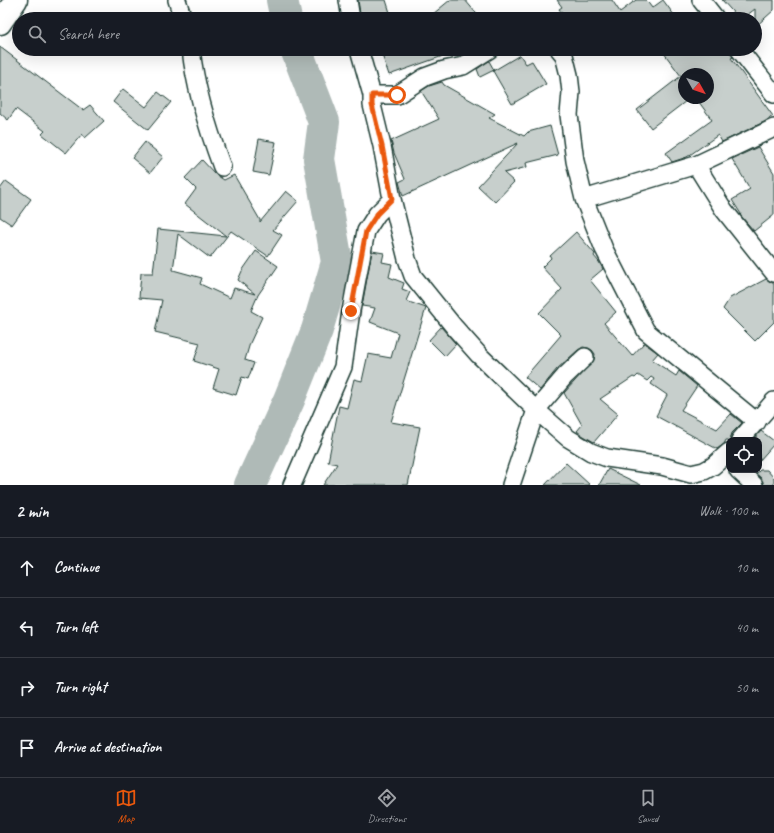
<!DOCTYPE html>
<meta charset="utf-8">
<style>
body{margin:0;font-family:Caveat,sans-serif;background:#242831;color:#f1f3f6}
.controls{position:absolute;right:12px;bottom:12px;display:grid;overflow:hidden;border-radius:8px;box-shadow:0 4px 16px #0002}
.controls button{width:36px;height:36px;display:grid;place-items:center;padding:0;border:0;border-bottom:1px solid #363941;background:#171b24;color:#f1f3f6;font:20px sans-serif}
.compass{position:absolute;left:678px;top:68px;width:36px;height:36px;border-radius:50%;background:#171b24;box-shadow:0 4px 16px #0002;rotate:130deg}
.stop{position:absolute;width:12px;height:12px;margin:-9px;border:3px solid #ea580c;border-radius:50%;background:#fff}
.stop.end{background:#ea580c;border-color:#fff;box-shadow:0 1px 4px #0008}
.list{margin:0;padding:0;list-style:none}
h2{display:flex;justify-content:space-between;align-items:center;height:52px;margin:0;padding:0 16px;font-size:17px}
h2 small{font-size:13px;font-weight:400;color:#9ea1a6}
.list li{display:grid;grid-template-columns:26px 1fr auto;gap:12px;align-items:center;box-sizing:border-box;height:60px;padding:0 16px;border-top:1px solid #363941}
.list b{display:block;font-size:15px;white-space:nowrap}
.list em{font-size:13px;font-style:normal;color:#9ea1a6}
.icon{flex:none;width:22px;height:22px;fill:none;stroke:currentColor;stroke-width:2;stroke-linecap:round;stroke-linejoin:round}
.map{position:relative;flex:none;width:774px;height:485px;overflow:hidden}
.search{position:absolute;background:#171b24;box-shadow:0 4px 16px #0002;left:12px;right:12px;top:12px;height:44px;display:flex;align-items:center;gap:10px;box-sizing:border-box;padding:0 14px;border-radius:22px;color:#9ea1a6;font-size:15px}
.sheet{height:292px;background:#171b24}
nav{display:flex;justify-content:space-around;align-items:center;box-sizing:border-box;height:56px;border-top:1px solid #363941;background:#171b24;font-size:11px;color:#9ea1a6}
nav a{display:grid;justify-items:center;gap:2px}
nav .on{color:#ea580c}
.map>svg:first-child{display:block}
</style>
<div class="map">
<svg width="774" height="485" viewBox="0 0 774 485">
<rect width="100%" height="100%" fill="#fff"/>
<filter id="ink" filterUnits="userSpaceOnUse"><feTurbulence type="fractalNoise" baseFrequency=".025" numOctaves="2"/><feDisplacementMap in="SourceGraphic" scale="8" xChannelSelector="R" yChannelSelector="G"/><feConvolveMatrix kernelMatrix="1 2 1 2 8 2 1 2 1" color-interpolation-filters="sRGB"/></filter>
<g filter="url(#ink)">
<g fill="none" stroke-linecap="round" stroke-linejoin="round">
<!-- river -->
<path stroke="#afbab7" stroke-width="32" d="M 282,0 L 286,19
M 250,485 L 289,400 L 317,330 L 337,262 L 319,159 L 324,122 L 296,49"/>
</g>
<!-- building -->
<path fill="#c7cfcc" stroke="#1f3d34" d="M 358,0 L 386,0 L 392,19 L 363,19 L 360,14 Z
M 450,0 L 465,0 L 481,19 L 427,19 Z
M 557,0 L 612,0 L 620,12 L 636,0 L 646,0 L 652,8 L 663,0 L 677,19 L 566,19 L 559,9 L 562,7 Z
M 722,0 L 774,0 L 774,10 L 755,27 L 755,9 L 742,19 L 739,19 Z
M 0,47 L 83,110 L 90,105 L 104,121 L 85,138 L 82,134 L 66,153 L 42,134 L 45,131 L 16,109 L 8,120 L 0,113 Z
M 380,49 L 456,49 L 457,51 L 389,75 Z
M 661,49 L 729,49 L 733,57 L 731,58 L 773,116 L 764,122 L 722,142 L 718,135 L 687,157 L 672,162 L 666,153 L 712,120 L 696,98 L 708,98 L 708,74 L 684,74 L 684,98 L 690,98 L 651,128 L 637,110 L 681,76 Z
M 520,55 L 526,64 L 532,61 L 546,84 L 512,104 L 493,71 Z
M 489,61 L 494,70 L 480,77 L 477,69 Z
M 442,82 L 444,85 L 495,114 L 489,118 L 524,136 L 528,132 L 529,133 L 528,132 L 550,126 L 558,155 L 526,163 L 527,167 L 504,173 L 514,182 L 495,202 L 478,186 L 518,143 L 403,196 L 399,182 L 405,179 L 394,153 L 391,141 L 439,119 L 421,91 L 429,86 Z
M 123,89 L 146,107 L 158,92 L 171,102 L 148,130 L 113,102 Z
M 259,139 L 276,142 L 269,175 L 253,172 Z
M 145,142 L 163,157 L 150,173 L 132,158 Z
M 758,147 L 774,173 L 774,215 L 754,231 L 740,215 L 741,214 L 732,200 L 750,189 L 732,159 Z
M 202,160 L 215,174 L 224,180 L 234,175 L 260,220 L 260,222 L 286,191 L 298,201 L 273,230 L 282,235 L 268,256 L 231,231 L 210,258 L 178,234 L 173,270 L 202,278 L 200,284 L 230,298 L 234,288 L 255,294 L 238,280 L 242,271 L 256,251 L 278,266 L 258,295 L 251,311 L 262,317 L 250,343 L 245,360 L 254,363 L 248,379 L 242,377 L 236,395 L 213,388 L 219,369 L 194,361 L 200,343 L 155,332 L 162,300 L 139,298 L 141,273 L 153,273 L 158,229 L 226,236 L 185,204 L 196,189 L 185,178 Z
M 6,181 L 31,199 L 12,225 L 0,217 L 0,189 Z
M 576,232 L 595,254 L 594,256 L 599,262 L 603,269 L 590,280 L 616,312 L 604,323 L 632,356 L 644,343 L 658,353 L 652,360 L 676,376 L 679,371 L 697,386 L 681,410 L 717,429 L 731,414 L 742,423 L 732,433 L 730,440 L 726,440 L 724,444 L 717,449 L 656,416 L 667,395 L 651,384 L 654,379 L 651,377 L 647,381 L 638,375 L 635,378 L 633,377 L 600,399 L 618,414 L 594,442 L 582,435 L 577,431 L 582,425 L 564,393 L 594,360 L 595,354 L 592,350 L 588,348 L 583,347 L 578,350 L 557,369 L 540,390 L 525,377 L 561,335 L 539,313 L 562,289 L 542,267 L 551,258 L 550,256 Z
M 372,251 L 384,253 L 382,262 L 392,264 L 389,277 L 404,283 L 402,289 L 410,292 L 406,301 L 426,308 L 391,422 L 420,427 L 408,485 L 323,485 L 337,464 L 328,462 L 339,406 L 347,408 L 354,379 L 362,381 L 368,354 L 391,358 L 398,333 L 370,322 L 375,308 L 362,306 Z
M 766,279 L 773,283 L 774,285 L 774,322 L 755,341 L 723,309 L 730,298 Z
M 441,327 L 456,344 L 445,356 L 429,340 Z
M 761,431 L 774,441 L 774,444 L 759,461 L 759,440 L 753,440 Z
M 566,463 L 590,485 L 545,485 Z
M 608,469 L 641,485 L 599,485 Z
M 760,470 L 767,470 L 774,478 L 774,485 L 764,485 L 761,478 L 756,474 Z"/>
<g fill="none" stroke-linecap="round" stroke-linejoin="round">
<defs>
<path id="street" d="M 177,0 L 183,19
M 348,0 L 351,19
M 701,0 L 716,19
M 191,49 C 195,87 209,132 222,167
M 359,49 L 372,95 L 372,105 L 382,146 L 392,199 L 407,259 L 413,276 L 455,328 L 479,355 L 536,410 L 568,438 L 591,452 L 607,458 L 662,466 L 691,474 L 704,471 L 713,466 L 729,452
M 559,49 L 564,55 L 569,75 L 571,92 L 569,115 L 575,161 L 584,199 L 696,165 L 774,128
M 739,49 L 774,94
M 372,95 L 397,95 L 425,77 L 444,70 L 463,66 L 490,49
M 696,165 L 724,210 L 774,273
M 584,199 L 604,249 L 646,331 L 757,422
M 740,440 L 774,401
M 738,470 L 754,485
M 292,485 L 343,367 L 351,311 L 366,231 L 377,214 L 392,199
M 511,485 L 536,410 L 565,376 L 585,357"/>
<path id="highway" d="M 0,23 L 16,0"/>
</defs>
<!-- street casing -->
<use href="#street" stroke="#1f3d34" stroke-width="20"/>
<!-- highway casing -->
<use href="#highway" stroke="#1f3d34" stroke-width="25"/>
<!-- street -->
<use href="#street" stroke="#fff" stroke-width="17"/>
<!-- highway -->
<use href="#highway" stroke="#fff" stroke-width="22"/>
</g>
</g>
<g fill="none" stroke-linecap="round" stroke-linejoin="round" filter="url(#ink)">
<!-- route -->
<path stroke="#ea580c" stroke-width="5" d="M 351,311 L 366,231 L 377,214 L 392,199 L 382,146 L 372,105 L 372,95 L 397,95"/>
</g>
</svg>
<div class="controls">
<button><svg class="icon" aria-label="locate" viewBox="0 0 24 24"><circle cx="12" cy="12" r="6"/><path d="M12 2v4M12 18v4M2 12h4M18 12h4"/></svg></button>
</div>
<svg class="compass" viewBox="-18 -18 36 36"><path d="M0-13l5 13h-10z" fill="#e53935"/><path d="M0 13l5-13h-10z" fill="#9ea1a6"/></svg>
<div class="stop" style="left:397px;top:95px"></div>
<div class="stop end" style="left:351px;top:311px"></div>
<div class="search"><svg class="icon" aria-label="search" viewBox="0 0 24 24"><circle cx="10" cy="10" r="6"/><path d="M15 15l6 6"/></svg>Search here</div>
</div>
<section class="sheet">
<h2>2 min<small>Walk · 100 m</small></h2>
<ul class="list">
<li><svg class="icon" aria-label="ahead" viewBox="0 0 24 24"><path d="M12 20V5M6 11l6-6 6 6"/></svg><div><b>Continue</b></div><em>10 m</em></li>
<li><svg class="icon" aria-label="left" viewBox="0 0 24 24"><path d="M17 20v-9H6M10 6l-5 5 5 5"/></svg><div><b>Turn left</b></div><em>40 m</em></li>
<li><svg class="icon" aria-label="right" viewBox="0 0 24 24"><path d="M7 20v-9h11M14 6l5 5-5 5"/></svg><div><b>Turn right</b></div><em>50 m</em></li>
<li><svg class="icon" aria-label="arrive" viewBox="0 0 24 24"><path d="M6 21V4h12l-3 4 3 4H6"/></svg><div><b>Arrive at destination</b></div></li>
</ul>
</section>
<nav>
<a class="on"><svg class="icon" aria-label="map" viewBox="0 0 24 24"><path d="M3 6l6-2 6 2 6-2v14l-6 2-6-2-6 2zM9 4v14M15 6v14"/></svg>Map</a>
<a><svg class="icon" aria-label="directions" viewBox="0 0 24 24"><path d="M12 3l9 9-9 9-9-9zM9 14v-3h6M13 9l2 2-2 2"/></svg>Directions</a>
<a><svg class="icon" aria-label="saved" viewBox="0 0 24 24"><path d="M7 4h10v16l-5-4-5 4z"/></svg>Saved</a>
</nav>
